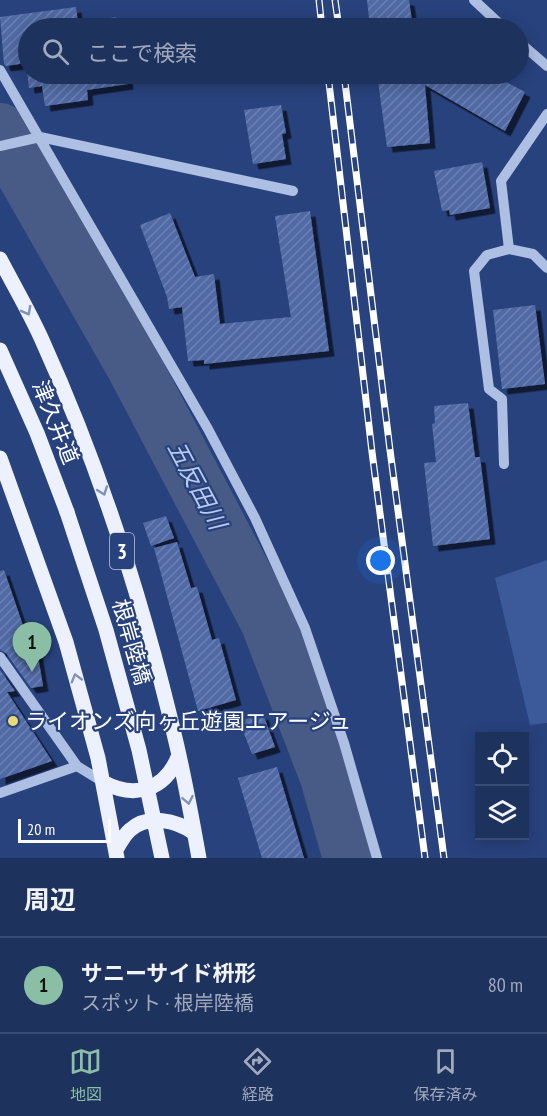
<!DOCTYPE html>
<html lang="ja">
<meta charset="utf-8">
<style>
body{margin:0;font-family:"PT Sans Narrow","Noto Sans JP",sans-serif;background:#263a64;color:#f1f3f6}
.controls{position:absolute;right:18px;bottom:18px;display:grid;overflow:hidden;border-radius:0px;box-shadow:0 3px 15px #0003}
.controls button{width:54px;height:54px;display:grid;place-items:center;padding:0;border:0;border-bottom:2px solid #3c4d73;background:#1e325e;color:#f1f3f6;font:30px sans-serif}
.scale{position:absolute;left:18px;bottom:15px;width:93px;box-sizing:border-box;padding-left:6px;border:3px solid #fff;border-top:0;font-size:16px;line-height:21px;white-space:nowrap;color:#fff;-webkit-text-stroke:4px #28427d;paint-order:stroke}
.you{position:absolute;left:381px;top:561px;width:21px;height:21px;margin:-15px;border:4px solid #fff;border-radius:50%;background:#1a73e8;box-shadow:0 0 0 9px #1a73e833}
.badge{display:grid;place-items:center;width:39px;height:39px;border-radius:50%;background:#8abfa5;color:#111;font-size:20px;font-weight:700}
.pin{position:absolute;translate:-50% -50px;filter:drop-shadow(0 2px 3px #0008)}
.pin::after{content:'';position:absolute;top:32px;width:21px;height:18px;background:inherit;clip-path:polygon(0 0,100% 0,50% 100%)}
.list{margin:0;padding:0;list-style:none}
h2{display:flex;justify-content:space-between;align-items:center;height:78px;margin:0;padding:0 24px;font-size:26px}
h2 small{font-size:20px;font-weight:400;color:#a1aabc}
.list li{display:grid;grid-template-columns:39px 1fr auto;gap:18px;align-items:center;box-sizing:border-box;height:96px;padding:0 24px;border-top:2px solid #3c4d73}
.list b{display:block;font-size:22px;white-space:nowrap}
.list p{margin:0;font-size:20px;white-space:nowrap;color:#a1aabc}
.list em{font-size:20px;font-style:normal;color:#a1aabc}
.icon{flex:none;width:33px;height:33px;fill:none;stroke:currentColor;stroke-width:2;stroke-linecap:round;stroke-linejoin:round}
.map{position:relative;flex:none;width:547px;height:858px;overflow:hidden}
.search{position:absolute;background:#1e325e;box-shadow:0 3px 15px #0003;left:18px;right:18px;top:18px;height:66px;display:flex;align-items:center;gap:15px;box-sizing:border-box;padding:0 21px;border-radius:33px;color:#a1aabc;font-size:22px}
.sheet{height:174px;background:#1e325e}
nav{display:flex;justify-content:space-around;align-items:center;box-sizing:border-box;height:84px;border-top:2px solid #3c4d73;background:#1e325e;font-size:16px;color:#a1aabc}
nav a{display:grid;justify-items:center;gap:3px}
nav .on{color:#8abfa5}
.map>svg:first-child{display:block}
</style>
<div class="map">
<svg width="547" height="858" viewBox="0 0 547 858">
<defs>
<pattern id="building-hatch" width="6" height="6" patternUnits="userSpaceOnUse" patternTransform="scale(1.5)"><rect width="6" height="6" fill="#516ba5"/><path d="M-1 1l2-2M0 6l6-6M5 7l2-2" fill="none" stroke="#6b81b2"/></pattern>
<filter id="shadow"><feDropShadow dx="5.5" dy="5.5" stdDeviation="0" flood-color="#0009"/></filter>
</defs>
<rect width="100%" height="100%" fill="#28427d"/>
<!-- pitch -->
<path fill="#3c5a9a" d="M 547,560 L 547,723 L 530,725 L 495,578 Z"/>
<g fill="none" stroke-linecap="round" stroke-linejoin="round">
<!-- river -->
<path stroke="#485a86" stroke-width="56" d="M 0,131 L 133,364 L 268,621 L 328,777 L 351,858"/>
</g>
<!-- building -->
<path fill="url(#building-hatch)" filter="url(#shadow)" d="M 367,0 L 409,0 L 413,28 L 370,28 Z
M 76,7 L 78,23 L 116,17 L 117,27 L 129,25 L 129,28 L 28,28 L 28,74 L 136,74 L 127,76 L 128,84 L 87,90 L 88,100 L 45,106 L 42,86 L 29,88 L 26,63 L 6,66 L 4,64 L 0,17 Z
M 377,74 L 491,74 L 525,92 L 505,131 L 425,85 L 430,143 L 387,147 Z
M 281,105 L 286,133 L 282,134 L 286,159 L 253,164 L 244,110 Z
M 482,162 L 490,208 L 450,215 L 449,210 L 442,211 L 434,171 Z
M 310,211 L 329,351 L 204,364 L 204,360 L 188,361 L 182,307 L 169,309 L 167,297 L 140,225 L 170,213 L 195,277 L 214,274 L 220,324 L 291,317 L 275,216 Z
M 535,305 L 545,384 L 502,389 L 493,310 Z
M 468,403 L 475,457 L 480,457 L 490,539 L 433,546 L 424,463 L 436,462 L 432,424 L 435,423 L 434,406 Z
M 166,516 L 174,538 L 151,546 L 143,523 Z
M 177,542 L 191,588 L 197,587 L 212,640 L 219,638 L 236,700 L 198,711 L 154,548 Z
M 4,570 L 28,640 L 35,638 L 43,686 L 31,688 L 6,653 L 0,650 L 0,571 Z
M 0,670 L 15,691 L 7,692 L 52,761 L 0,779 Z
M 263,714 L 275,747 L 252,754 L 239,721 Z
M 277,767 L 304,858 L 262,858 L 238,778 Z"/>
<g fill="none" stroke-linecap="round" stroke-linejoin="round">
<!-- minor -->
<path stroke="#aebfe4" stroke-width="10" d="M 474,0 L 504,28
M 518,41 L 547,66
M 0,70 L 208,429 L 255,518 L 305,628 L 344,743 L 377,858
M 0,146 L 40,137 L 293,191
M 509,249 L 533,254 L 547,268
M 504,464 L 502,399 L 489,389 L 474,271 L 487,255 L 509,249 L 501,181 L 547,114
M 0,657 L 77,766 L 103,782
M 0,793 L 77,766"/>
<!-- major -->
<path stroke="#edf1fd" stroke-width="15" d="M 0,259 C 14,286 30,313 42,340 C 100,468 144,605 176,742 C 185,780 192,819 199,858
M 0,350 L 37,433 L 67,512
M 0,458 L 66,642 L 98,758 L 117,858
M 103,782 C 136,800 166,789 179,755
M 116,850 C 120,843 124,835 130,830 C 148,814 176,820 194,833"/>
<defs>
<path id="rail" d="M 319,0 L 322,28
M 335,0 L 339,28
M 328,74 L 372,452 L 425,858
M 344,74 L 390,450 L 444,858"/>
</defs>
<!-- rail casing -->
<use href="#rail" stroke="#fff" stroke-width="7"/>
<!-- rail -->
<use href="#rail" stroke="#28427d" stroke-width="4.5" stroke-dasharray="14" stroke-linecap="butt"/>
<!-- major-bridge -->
<path stroke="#edf1fd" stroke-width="15" d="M 67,512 L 106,630 L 139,750 L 162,858"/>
</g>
<!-- one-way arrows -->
<defs><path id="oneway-chevron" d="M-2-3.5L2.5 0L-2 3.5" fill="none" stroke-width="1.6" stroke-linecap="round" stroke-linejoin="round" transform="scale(1.5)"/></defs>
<g stroke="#8191b7">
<use href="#oneway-chevron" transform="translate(27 311) rotate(62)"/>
<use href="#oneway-chevron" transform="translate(103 491) rotate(70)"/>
<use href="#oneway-chevron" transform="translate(76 678) rotate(-106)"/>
<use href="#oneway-chevron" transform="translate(188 800) rotate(79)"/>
</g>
<!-- markers -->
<circle fill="#ecd974" stroke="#28427d" stroke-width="2" cx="13" cy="721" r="6"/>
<g text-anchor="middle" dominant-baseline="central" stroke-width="4.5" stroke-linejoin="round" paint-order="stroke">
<!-- shield labels -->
<rect fill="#28427d" stroke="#bec6d8" stroke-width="1.5" x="110" y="533" width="24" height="36" rx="4.5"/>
<g font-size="21" font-weight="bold" fill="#fff">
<text x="122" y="551">3</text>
</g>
<!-- street labels -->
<g font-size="22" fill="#fff" stroke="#28427d">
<text transform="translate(56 422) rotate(68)">津久井道</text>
<text transform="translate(132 642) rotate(74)">根岸陸橋</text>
</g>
<!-- poi labels -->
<g font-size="22" fill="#fff" stroke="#28427d" text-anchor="start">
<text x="25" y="721">ライオンズ向ヶ丘遊園エアージュ</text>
</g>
<!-- water labels -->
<g font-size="24" font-style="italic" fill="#b9caec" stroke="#28427d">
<text transform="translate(197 485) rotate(62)">五反田川</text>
</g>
</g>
</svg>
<div class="controls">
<button><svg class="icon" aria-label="locate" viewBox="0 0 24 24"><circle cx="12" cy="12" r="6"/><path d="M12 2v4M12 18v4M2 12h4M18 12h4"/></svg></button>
<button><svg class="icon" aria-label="layers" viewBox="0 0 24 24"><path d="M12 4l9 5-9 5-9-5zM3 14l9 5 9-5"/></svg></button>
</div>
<div class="scale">20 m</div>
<div class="you"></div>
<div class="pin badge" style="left:32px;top:672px">1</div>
<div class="search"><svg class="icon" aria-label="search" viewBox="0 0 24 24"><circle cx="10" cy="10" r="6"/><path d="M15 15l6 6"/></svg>ここで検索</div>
</div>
<section class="sheet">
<h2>周辺<small></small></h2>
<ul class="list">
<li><span class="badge">1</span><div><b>サニーサイド枡形</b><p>スポット · 根岸陸橋</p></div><em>80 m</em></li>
</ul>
</section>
<nav>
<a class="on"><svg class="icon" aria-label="map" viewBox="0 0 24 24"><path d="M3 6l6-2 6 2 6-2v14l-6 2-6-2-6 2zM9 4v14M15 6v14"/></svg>地図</a>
<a><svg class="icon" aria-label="directions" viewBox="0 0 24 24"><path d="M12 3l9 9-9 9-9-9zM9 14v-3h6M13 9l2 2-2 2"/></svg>経路</a>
<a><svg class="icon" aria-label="saved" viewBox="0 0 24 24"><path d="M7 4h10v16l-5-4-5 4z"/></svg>保存済み</a>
</nav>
